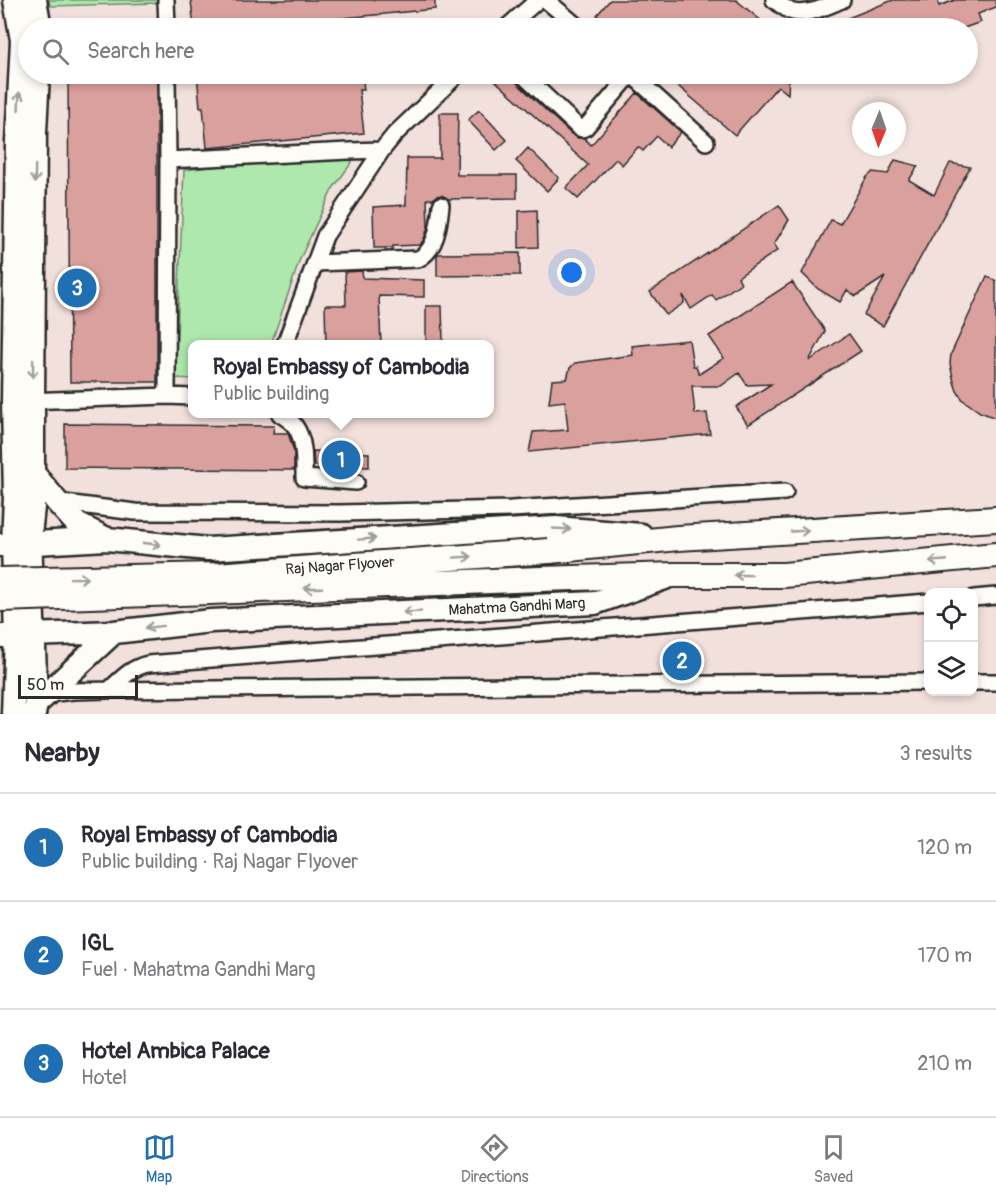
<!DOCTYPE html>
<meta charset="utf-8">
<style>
body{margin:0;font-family:Pangolin,sans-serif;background:#f2f2f3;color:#2b2b33}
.controls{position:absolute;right:18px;bottom:18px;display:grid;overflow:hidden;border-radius:12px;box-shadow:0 3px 9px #0003}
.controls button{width:54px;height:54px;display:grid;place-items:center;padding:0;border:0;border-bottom:2px solid #e1e1e2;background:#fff;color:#2b2b33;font:30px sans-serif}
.compass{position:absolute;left:852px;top:102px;width:54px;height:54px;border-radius:50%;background:#fff;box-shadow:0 3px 9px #0003;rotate:182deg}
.scale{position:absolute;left:18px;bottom:15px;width:120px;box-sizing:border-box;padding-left:6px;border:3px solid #2b2b2b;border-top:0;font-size:16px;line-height:21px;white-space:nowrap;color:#2b2b2b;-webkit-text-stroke:4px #fdfcf7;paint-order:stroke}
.you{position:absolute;left:572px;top:273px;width:21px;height:21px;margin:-15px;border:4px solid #fff;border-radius:50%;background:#1a73e8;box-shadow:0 0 0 9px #1a73e833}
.badge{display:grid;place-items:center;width:39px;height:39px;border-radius:50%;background:#1f6fb2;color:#fff;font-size:20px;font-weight:700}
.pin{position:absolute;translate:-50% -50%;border:3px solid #fff;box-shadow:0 2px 6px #0006}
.popup{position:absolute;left:188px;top:340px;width:306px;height:78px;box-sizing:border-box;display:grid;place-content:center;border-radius:12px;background:#fff;filter:drop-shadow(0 2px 4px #0005);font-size:20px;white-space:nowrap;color:#7c7c81}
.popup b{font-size:22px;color:#2b2b33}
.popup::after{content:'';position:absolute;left:50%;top:100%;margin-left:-12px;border:12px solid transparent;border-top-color:#fff}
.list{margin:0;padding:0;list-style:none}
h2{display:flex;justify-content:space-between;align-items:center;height:78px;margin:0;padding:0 24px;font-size:26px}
h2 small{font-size:20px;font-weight:400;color:#7c7c81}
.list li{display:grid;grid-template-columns:39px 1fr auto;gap:18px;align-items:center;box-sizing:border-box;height:108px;padding:0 24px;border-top:2px solid #e1e1e2}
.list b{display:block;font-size:22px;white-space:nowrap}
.list p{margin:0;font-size:20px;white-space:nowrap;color:#7c7c81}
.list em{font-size:20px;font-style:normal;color:#7c7c81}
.icon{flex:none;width:33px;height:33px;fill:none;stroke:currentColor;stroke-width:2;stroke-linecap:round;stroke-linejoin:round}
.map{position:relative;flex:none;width:996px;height:714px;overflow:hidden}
.search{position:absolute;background:#fff;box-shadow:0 3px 9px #0003;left:18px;right:18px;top:18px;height:66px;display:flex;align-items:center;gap:15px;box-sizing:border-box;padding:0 21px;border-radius:33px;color:#7c7c81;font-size:22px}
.sheet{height:402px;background:#fff}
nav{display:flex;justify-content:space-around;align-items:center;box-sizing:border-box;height:84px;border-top:2px solid #e1e1e2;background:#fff;font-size:16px;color:#7c7c81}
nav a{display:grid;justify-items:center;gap:3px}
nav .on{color:#1f6fb2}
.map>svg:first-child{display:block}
</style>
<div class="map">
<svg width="996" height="714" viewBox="0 0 996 714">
<rect width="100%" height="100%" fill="#f2e0dc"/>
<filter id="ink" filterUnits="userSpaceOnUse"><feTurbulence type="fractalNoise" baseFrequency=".0167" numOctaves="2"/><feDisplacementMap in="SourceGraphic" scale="12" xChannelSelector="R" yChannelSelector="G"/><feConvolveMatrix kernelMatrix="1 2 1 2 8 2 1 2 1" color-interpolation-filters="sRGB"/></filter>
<g filter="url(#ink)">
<!-- green -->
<path fill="#aee8ad" stroke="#6c8a6c" stroke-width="1.5" d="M 49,0 L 158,0 L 158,3 L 50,6 Z
M 344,152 L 352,162 L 332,190 L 300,259 L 271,344 L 192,344 L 192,379 L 175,378 L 184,170 Z"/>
<!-- building -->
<path fill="#daa09d" stroke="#2b2b2b" stroke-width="1.5" d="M 191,0 L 435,0 L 435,9 L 243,28 L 194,28 Z
M 610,0 L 736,0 L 770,28 L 612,28 L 597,15 Z
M 893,0 L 937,0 L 939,6 L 955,0 L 996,0 L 996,7 L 978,14 L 981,22 L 964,28 L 823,28 Z
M 68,74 L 157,74 L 157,382 L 70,382 Z
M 197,74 L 362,74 L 364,90 L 359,90 L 364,133 L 207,148 L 203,107 L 200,107 Z
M 488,74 L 512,74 L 515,81 L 571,134 L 578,138 L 584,138 L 591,145 L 637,93 L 681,132 L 668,147 L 657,136 L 643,151 L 638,147 L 622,165 L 616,159 L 578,199 L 566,188 L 588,165 Z
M 664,74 L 789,74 L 788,94 L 778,86 L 735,135 Z
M 479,110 L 507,140 L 496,150 L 468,120 Z
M 440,113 L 458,113 L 457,175 L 517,175 L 517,198 L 448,199 L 441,195 L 437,196 L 433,199 L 427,199 L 428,227 L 424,239 L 420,245 L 393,246 L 393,248 L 374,248 L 373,207 L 406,205 L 407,158 L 440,158 Z
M 528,148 L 559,178 L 547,191 L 516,161 Z
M 895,160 L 918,166 L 909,180 L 934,195 L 950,163 L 970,167 L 883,326 L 864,315 L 885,277 L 856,296 L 847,290 L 840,302 L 818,289 L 802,273 L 831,220 L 840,224 L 867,177 L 873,172 L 888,174 Z
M 779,205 L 789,220 L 774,244 L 778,250 L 738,277 L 741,283 L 716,300 L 712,295 L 691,309 L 683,295 L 684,303 L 666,315 L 650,292 Z
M 537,210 L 538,247 L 519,248 L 519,211 Z
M 520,253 L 520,275 L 437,276 L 437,256 L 438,254 Z
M 362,271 L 363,278 L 424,280 L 424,297 L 379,296 L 381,345 L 326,345 L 325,305 L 346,305 L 345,272 Z
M 987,276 L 996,281 L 996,418 L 980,412 L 963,400 L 957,391 L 954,382 L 950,364 L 951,354 Z
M 792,282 L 825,331 L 809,361 L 849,334 L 861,351 L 748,425 L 736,407 L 771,384 L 747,385 L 739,373 L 721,386 L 692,386 L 695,414 L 707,413 L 710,434 L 529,452 L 533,432 L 568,430 L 565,401 L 549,403 L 552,380 L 567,379 L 570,368 L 575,363 L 633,355 L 632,346 L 689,340 L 693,366 L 696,366 L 699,374 L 724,358 L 709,336 Z
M 426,306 L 442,306 L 443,341 L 426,342 Z
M 65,424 L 274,426 L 273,433 L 288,433 L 289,436 L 294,452 L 294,470 L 65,468 Z
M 313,451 L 369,453 L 369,467 L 314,466 Z"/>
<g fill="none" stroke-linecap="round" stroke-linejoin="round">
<defs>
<path id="street" d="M 166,0 L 167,28
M 546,0 L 579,28
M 774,0 C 779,4 785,8 790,11 C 806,17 827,6 842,0
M 506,28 L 538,0
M 522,74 L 578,127 L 582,129 L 585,128 L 631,74 L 706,142
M 168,160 L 349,151 L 382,150
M 315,263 L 418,259 C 437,250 439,223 441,205
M 285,344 L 325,236 L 382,150 L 395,134 L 458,74
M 167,396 L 168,160 L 167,74
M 25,401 L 167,396 L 192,397
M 280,414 C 285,417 291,421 295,426 C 305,440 304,462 304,478 L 356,482
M 57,502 L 135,512 L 340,513 L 511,509 L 785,492
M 974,598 L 996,596
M 974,682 L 996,682
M 109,690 C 121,679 132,667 148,664 C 408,645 668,625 928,602
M 47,694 L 73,691 L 109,690 L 928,682"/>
<path id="secondary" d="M 35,0 L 40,28
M 33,473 L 57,502 L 77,524 L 107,539
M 0,545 L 107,539 L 208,549 L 556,528 L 641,535
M 2,636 L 114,632 L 211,621 L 595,603 L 665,578
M 36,704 L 114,632
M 13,714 L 16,635 L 13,545 L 15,496 L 13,402 L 17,142 L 22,40 L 15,0
M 34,714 L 36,704 L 30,535 L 33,507 L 33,400 L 35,132 L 38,74"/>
<path id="primary" d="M 549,551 L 678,538 L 996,519
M 540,579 L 675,575 L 784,575 L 996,555"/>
</defs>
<!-- street casing -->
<use href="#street" stroke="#2b2b2b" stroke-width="20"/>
<!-- secondary casing -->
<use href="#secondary" stroke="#2b2b2b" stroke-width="27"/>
<!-- primary casing -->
<use href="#primary" stroke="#2b2b2b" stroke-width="28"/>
<!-- street -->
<use href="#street" stroke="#fdfcf7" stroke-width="15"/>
<!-- secondary -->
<use href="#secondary" stroke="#fdfcf7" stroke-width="22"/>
<!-- primary -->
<use href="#primary" stroke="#fdfcf7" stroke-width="24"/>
<defs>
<path id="primary-bridge" d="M 0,580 L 216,575 L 549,551
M 0,599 L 210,592 L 540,579"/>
</defs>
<!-- primary-bridge casing -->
<use href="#primary-bridge" stroke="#2b2b2b" stroke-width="28" stroke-linecap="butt"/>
<!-- primary-bridge -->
<use href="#primary-bridge" stroke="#fdfcf7" stroke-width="24"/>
</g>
<!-- one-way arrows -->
<defs><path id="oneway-shaft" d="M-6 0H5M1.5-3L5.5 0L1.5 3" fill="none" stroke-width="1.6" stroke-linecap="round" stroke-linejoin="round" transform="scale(1.5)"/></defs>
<g stroke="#9e9e9b">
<use href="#oneway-shaft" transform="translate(19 101) rotate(-87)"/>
<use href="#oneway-shaft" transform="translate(35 174) rotate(91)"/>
<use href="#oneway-shaft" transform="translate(33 369) rotate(91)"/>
<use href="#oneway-shaft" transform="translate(562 529) rotate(3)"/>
<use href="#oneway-shaft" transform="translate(800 531) rotate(-3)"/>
<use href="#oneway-shaft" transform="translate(367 539) rotate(-4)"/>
<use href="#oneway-shaft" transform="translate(152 544) rotate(6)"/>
<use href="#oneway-shaft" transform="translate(463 557) rotate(-4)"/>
<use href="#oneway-shaft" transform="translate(938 561) rotate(175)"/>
<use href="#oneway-shaft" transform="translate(743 575) rotate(180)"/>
<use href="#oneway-shaft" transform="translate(79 578) rotate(-1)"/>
<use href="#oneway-shaft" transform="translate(313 588) rotate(178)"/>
<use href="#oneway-shaft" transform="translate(412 612) rotate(177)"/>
<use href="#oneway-shaft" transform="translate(154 627) rotate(173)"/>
</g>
</g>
<g text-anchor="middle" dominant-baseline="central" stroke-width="4.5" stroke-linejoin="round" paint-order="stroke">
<!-- street labels -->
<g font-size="15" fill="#2b2b2b" stroke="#fdfcf7">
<text transform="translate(340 566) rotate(-4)">Raj Nagar Flyover</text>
<text transform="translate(517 607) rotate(-3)">Mahatma Gandhi Marg</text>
</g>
</g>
</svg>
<div class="controls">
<button><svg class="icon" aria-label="locate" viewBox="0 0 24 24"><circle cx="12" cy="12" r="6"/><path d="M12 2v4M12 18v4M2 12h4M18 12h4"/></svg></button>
<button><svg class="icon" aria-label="layers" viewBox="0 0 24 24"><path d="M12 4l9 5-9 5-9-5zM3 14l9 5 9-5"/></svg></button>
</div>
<svg class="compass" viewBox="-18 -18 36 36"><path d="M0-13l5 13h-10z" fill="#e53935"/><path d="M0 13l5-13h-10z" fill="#7c7c81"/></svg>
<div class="scale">50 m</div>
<div class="you"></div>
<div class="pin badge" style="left:341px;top:460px">1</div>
<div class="popup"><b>Royal Embassy of Cambodia</b>Public building</div>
<div class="pin badge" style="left:682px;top:661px">2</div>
<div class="pin badge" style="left:77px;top:288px">3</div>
<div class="search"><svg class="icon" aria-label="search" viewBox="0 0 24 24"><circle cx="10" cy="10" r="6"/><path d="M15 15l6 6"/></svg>Search here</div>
</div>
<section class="sheet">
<h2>Nearby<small>3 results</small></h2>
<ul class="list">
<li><span class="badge">1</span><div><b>Royal Embassy of Cambodia</b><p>Public building · Raj Nagar Flyover</p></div><em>120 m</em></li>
<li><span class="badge">2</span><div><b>IGL</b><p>Fuel · Mahatma Gandhi Marg</p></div><em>170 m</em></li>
<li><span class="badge">3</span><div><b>Hotel Ambica Palace</b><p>Hotel</p></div><em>210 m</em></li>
</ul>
</section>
<nav>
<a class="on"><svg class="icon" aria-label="map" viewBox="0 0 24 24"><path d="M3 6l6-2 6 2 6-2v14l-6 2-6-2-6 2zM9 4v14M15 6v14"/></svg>Map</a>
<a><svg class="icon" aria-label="directions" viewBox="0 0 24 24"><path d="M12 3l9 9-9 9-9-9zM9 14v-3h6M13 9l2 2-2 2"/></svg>Directions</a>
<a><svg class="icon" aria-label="saved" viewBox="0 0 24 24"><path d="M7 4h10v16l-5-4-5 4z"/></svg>Saved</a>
</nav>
